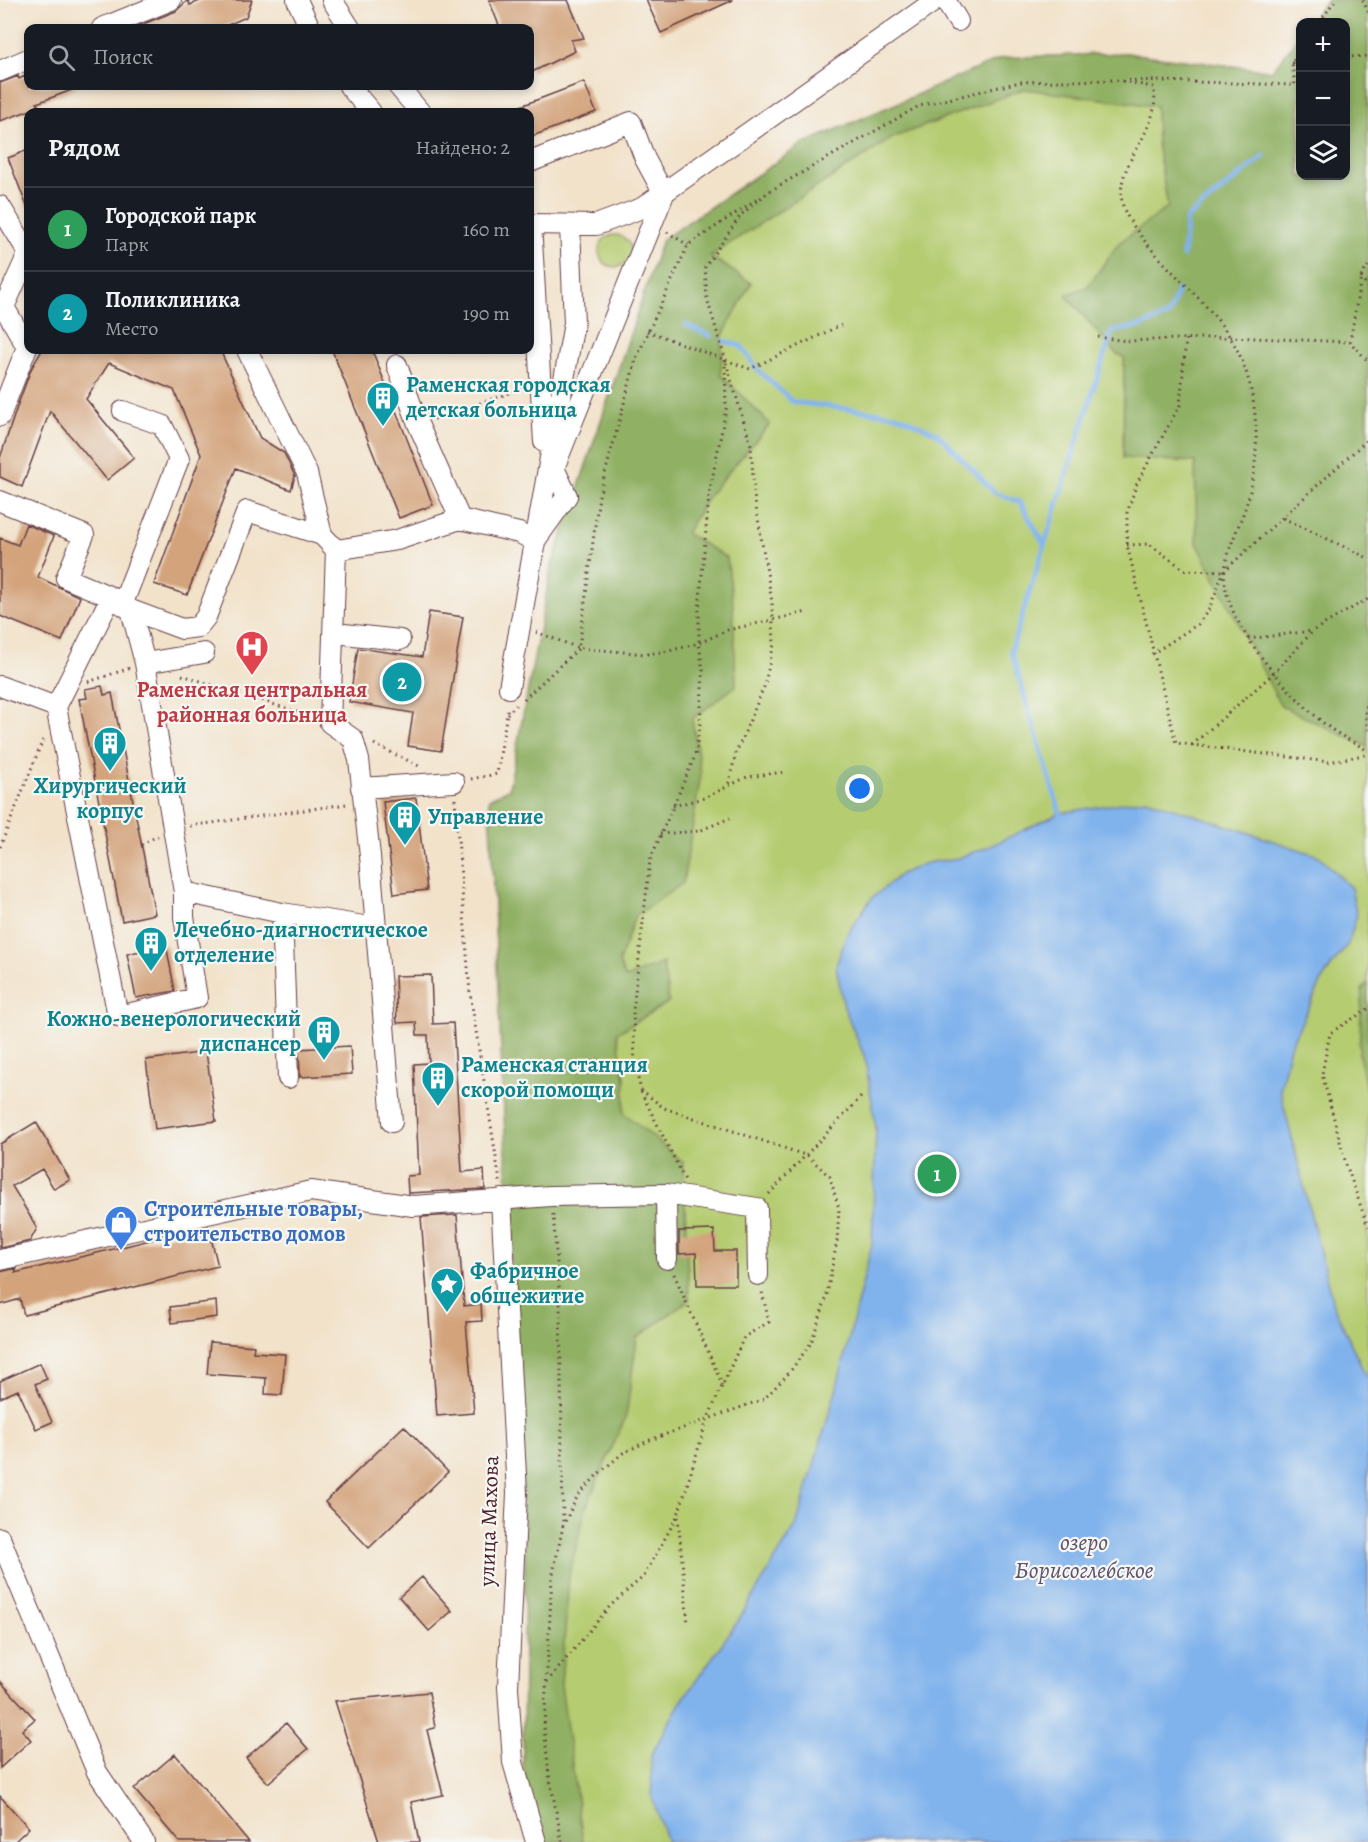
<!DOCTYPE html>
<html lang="ru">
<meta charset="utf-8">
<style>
body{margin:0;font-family:Alegreya,serif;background:#242831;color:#f1f3f6}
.controls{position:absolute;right:18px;top:18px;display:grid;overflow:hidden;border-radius:12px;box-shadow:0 3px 9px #0003}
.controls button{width:54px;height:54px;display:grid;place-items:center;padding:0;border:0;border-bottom:2px solid #363941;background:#171b24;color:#f1f3f6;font:30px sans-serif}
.you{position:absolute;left:860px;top:789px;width:21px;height:21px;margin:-15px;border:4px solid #fff;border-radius:50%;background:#1a73e8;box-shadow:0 0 0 9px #1a73e833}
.badge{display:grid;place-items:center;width:39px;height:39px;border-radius:50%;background:#7c3aed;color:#fff;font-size:20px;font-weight:700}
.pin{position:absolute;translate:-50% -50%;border:3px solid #fff;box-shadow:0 2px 6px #0006}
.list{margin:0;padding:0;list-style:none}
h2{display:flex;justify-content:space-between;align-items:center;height:78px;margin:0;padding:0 24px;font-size:26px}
h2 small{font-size:20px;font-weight:400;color:#9ea1a6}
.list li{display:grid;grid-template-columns:39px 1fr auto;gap:18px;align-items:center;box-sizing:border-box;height:84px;padding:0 24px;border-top:2px solid #363941}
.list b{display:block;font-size:22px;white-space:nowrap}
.list p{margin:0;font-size:20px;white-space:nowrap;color:#9ea1a6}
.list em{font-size:20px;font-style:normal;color:#9ea1a6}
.icon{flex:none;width:33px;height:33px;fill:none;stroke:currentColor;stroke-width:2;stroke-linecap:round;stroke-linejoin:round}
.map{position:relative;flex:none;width:1368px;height:1842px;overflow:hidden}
.search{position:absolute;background:#171b24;box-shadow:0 3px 9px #0003;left:24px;top:24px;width:510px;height:66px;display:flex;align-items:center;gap:15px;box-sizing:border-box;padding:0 21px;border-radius:12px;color:#9ea1a6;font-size:22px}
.panel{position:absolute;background:#171b24;box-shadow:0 3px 9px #0003;left:24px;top:108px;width:510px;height:246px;border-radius:12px}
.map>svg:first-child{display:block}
</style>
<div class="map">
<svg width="1368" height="1842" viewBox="0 0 1368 1842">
<rect width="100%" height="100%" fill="#f6f6f2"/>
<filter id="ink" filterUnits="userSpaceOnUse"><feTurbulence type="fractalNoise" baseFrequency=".0167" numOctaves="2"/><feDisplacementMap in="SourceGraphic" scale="12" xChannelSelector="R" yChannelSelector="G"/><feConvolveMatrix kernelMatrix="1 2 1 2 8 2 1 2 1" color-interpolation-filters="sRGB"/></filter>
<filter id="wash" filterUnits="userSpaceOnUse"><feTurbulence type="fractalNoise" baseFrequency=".008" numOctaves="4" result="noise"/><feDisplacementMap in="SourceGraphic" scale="24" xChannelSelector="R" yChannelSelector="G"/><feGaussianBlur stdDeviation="1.35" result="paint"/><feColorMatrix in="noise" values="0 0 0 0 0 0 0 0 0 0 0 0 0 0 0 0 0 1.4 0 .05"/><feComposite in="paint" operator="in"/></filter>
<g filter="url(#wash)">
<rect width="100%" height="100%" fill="#f2e2ca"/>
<!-- green -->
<path fill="#b5cc71" stroke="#80764e" stroke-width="1.5" d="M 1327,0 L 1368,0 L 1368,1842 L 535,1842 L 523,1761 L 525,1550 L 489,799 L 509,789 L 551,569 L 662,240 L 803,144 L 1002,58 L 1126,53 L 1272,71 L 1300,35 L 1300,176 L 1346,176 L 1346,22 L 1310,22 Z
M599 251a16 16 0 1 1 32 0a16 16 0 1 1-32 0Z"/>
<!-- forest -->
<path fill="#90b063" stroke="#6d6847" stroke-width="1.5" d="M 1327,0 L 1368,0 L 1368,747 L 1281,706 L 1197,543 L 1195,462 L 1123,458 L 1124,357 L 1115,353 L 1066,295 L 1088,286 L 1119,243 L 1168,207 L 1157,143 L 1156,106 L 1024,89 L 894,137 L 710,256 L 751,283 L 722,337 L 721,375 L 770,424 L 709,495 L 686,533 L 727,558 L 733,604 L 736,686 L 692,719 L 701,774 L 683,883 L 635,916 L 619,962 L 625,978 L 663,963 L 669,1002 L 617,1033 L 625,1078 L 624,1113 L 683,1162 L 689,1300 L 637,1338 L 626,1416 L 586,1507 L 569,1575 L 561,1685 L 583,1842 L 535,1842 L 523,1761 L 525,1550 L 489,799 L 509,789 L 551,569 L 662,240 L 803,144 L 1002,58 L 1126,53 L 1272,71 L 1300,35 L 1300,176 L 1346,176 L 1346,22 L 1310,22 Z
M 1368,982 L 1368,1097 L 1359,1055 L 1362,990 Z"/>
<!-- water -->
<path fill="#80b2ec" stroke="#65688c" stroke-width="1.5" d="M 1146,799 L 1319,856 L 1351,888 L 1357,915 L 1348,944 L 1325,975 L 1290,1046 L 1280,1090 L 1333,1304 L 1368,1381 L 1368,1842 L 667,1842 L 652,1797 L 651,1755 L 679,1705 L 738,1621 L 796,1526 L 837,1387 L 872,1244 L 876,1128 L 865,1058 L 844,1007 L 836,966 L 847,934 L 871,899 L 901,874 L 926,863 L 958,858 L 990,846 L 1060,813 Z"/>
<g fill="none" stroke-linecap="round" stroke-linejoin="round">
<!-- stream -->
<path stroke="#80b2ec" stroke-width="5" d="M 1183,256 L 1187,218 L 1264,156
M 686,325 L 711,336
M 724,341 L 741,346 L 758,370 L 793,402 L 897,415 L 937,433 L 995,493 L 1020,502 L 1044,544
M 1060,813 L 1011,651 L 1112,331 L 1141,326 L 1169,315 L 1178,290"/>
</g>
<g id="blocks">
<!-- building -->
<path fill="#d3a37b" d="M 188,0 L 190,5 L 202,0 L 252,0 L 246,17 L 221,28 L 133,28 L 176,11 Z
M 489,0 L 568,0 L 584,38 L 571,40 L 575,51 L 530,73 L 530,28 L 500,28 Z
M 646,0 L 733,0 L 661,33 Z
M 18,76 L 19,79 L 25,76 L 28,86 L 80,87 L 37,103 L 39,107 L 0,121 L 0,83 Z
M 584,82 L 596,112 L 530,137 L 530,112 L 505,112 Z
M 28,150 L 28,209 L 8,158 Z
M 42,350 L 220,350 L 260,438 L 284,453 L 295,476 L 291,490 L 236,468 L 187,595 L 154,584 L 201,455 L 174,390 L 109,363 L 86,399 L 134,458 L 107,480 L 50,411 L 22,487 L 0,477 L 0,458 L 17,407 L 31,369 Z
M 332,350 L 372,350 L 433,505 L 399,518 Z
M 26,524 L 54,536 L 38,577 L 80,597 L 62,641 L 0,616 L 0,538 L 18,545 Z
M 429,612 L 463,617 L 441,751 L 408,746 L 413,713 L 349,702 L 358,648 L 422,657 Z
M 102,686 L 104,695 L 112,693 L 155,914 L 122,921 L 79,699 L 87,698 L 85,689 Z
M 416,798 L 427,890 L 394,894 L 383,802 Z
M 166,945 L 175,991 L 136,998 L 127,954 Z
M 431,975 L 433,1024 L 453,1023 L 462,1172 L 484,1170 L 485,1189 L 408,1193 L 407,1176 L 419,1175 L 414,1064 L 429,1063 L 428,1035 L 417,1035 L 416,1022 L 397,1023 L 395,976 Z
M 350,1046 L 352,1074 L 300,1077 L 299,1049 Z
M 206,1052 L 216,1121 L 155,1129 L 146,1060 Z
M 36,1122 L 70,1180 L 54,1189 L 42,1169 L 12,1186 L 37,1228 L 30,1241 L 0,1248 L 0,1144 Z
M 457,1215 L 464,1306 L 481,1304 L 482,1321 L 466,1322 L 474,1413 L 437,1416 L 421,1217 Z
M 208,1226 L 218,1266 L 24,1315 L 20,1299 L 0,1305 L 0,1272 L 17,1268 L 15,1273 Z
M 714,1230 L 715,1251 L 736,1251 L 736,1285 L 697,1285 L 696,1253 L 679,1254 L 679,1231 Z
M 216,1301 L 217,1317 L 172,1323 L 170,1307 Z
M 210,1342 L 254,1346 L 253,1352 L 285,1354 L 282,1395 L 265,1394 L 266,1378 L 207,1374 Z
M 40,1363 L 47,1379 L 35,1384 L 52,1422 L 36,1429 L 18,1390 L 0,1398 L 0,1381 Z
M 404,1426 L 448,1472 L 369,1548 L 325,1502 Z
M 422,1577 L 452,1611 L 429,1631 L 399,1597 Z
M 0,1681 L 35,1719 L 22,1730 L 31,1740 L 0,1768 Z
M 429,1692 L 435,1728 L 427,1730 L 443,1795 L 411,1802 L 419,1842 L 379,1842 L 335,1701 Z
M 286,1723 L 308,1749 L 268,1783 L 246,1758 Z
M 175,1754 L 249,1842 L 179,1842 L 134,1789 Z
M 0,1796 L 29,1828 L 14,1842 L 0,1842 Z"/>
</g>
</g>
<g filter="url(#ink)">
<use href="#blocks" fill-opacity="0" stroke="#633c43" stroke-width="1.5"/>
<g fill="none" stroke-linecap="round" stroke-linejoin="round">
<defs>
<path id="minor" d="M 297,0 L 310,28
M 332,0 L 350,28
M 945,0 L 958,21
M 102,28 L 171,0
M 0,71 L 28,59
M 349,86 L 371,112
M 398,86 L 420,112
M 0,206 L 28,252
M 530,224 L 596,225 L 642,208 L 936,0
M 531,224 L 544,442
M 247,350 L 307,473 L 322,535
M 397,365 L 418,424 L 460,519
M 0,416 L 27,347 L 4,307 L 28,254
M 0,501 L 84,535 L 66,578 L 111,597 L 56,707 L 0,686
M 336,550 L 330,723 L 353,739 L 359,760 L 370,856 L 392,1122
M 123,603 L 179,459 L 162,425 L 123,411
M 131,610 L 182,629 L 198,627 L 206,617 L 247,511 L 322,535 L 336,550 L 397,540 L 460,519 L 519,533 L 535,541 L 567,496 L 554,468 L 664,194 L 645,159 L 631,122 L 530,162
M 335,633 L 400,640
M 145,663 L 204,653
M 509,688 L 574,323 L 570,226
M 56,707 L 118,1016 L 197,998 L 184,917 L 184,892 L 145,663 L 131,610 L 111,597
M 361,788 L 454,782
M 184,892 L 282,913 L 376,928
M 282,913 L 288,1078
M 666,1194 L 667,1259
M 501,1199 L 517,1493 L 508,1687 L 513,1762 L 536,1842
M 0,1260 L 311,1191 L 413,1206 L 551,1196 L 666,1194 L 757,1208 L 758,1275
M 0,1538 L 97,1772 L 144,1842"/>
</defs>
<!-- minor casing -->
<use href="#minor" stroke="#633c43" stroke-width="22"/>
<!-- path -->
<path stroke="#633c43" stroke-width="3" stroke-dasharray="1.5 4.5" stroke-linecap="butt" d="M 1363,0 L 1368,12
M 1320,22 L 1335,0
M 1346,57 L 1368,56
M 1292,63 L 1300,62
M 1128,80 L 1295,85 L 1292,63 L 1300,51
M 667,232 L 688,245
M 1361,277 L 1368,266
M 1368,289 L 1361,277 L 1350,342 L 1368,361
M 647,331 L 750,369 L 841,325
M 1098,337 L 1127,341 L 1228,337 L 1350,342
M 1186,339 L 1180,405 L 1137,483 L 1127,513 L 1127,545 L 1176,743 L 1329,762 L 1368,754
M 726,363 L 751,445 L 754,495 L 772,602 L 774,644 L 764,687 L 736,753 L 728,786
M 434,419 L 524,388
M 1283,518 L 1368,558
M 1127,545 L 1149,544 L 1185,570 L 1224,571
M 536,632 L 579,648 L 646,654 L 669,651 L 699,643 L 728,630 L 807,612
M 1248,639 L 1312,631
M 1152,654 L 1198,624 L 1209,609 L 1224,571 L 1368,439
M 182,675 L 313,717
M 88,682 L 130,668
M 524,699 L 579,648 L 599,496 L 636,359 L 688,245 L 757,199
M 1368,700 L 1365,714 L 1368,730
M 507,714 L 516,705
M 374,744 L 419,766
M 1192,745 L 1274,673 L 1314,630 L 1368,599
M 471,779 L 497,774 L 508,706
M 455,799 L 470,993 L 500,1182
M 673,806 L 704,798 L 747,777 L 784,772
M 190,826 L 347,804
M 660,834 L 699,831 L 730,818
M 141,844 L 158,836
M 0,847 L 44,737
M 1368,1009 L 1330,1033 L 1322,1074 L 1346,1164 L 1368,1227
M 641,1092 L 685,1180
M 769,1194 L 861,1097
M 553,1214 L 560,1301 L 563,1525
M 674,1274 L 723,1386
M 678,1517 L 688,1624
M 547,1682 L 610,1606 L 644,1576 L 678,1515 L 707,1420 L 744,1337 L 769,1322 L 762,1292
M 562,1842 L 549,1774 L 544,1727 L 552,1578 L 563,1526 L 577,1497 L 598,1474 L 623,1453 L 650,1440 L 764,1399 L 789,1373 L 811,1343 L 826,1299 L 837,1241 L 839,1209 L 830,1177 L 808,1156 L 664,1108 L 641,1090 L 635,1067 L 633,1010 L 650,860 L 695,756 L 700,725 L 703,671 L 699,643 L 699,610 L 709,495 L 726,409 L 725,358 L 707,299 L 705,267 L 741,215 L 768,192 L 919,106 L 1020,82 L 1116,80 L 1153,87 C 1165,130 1111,162 1123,206 C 1127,219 1136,229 1144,240 C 1176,281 1224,313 1243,363 C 1258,402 1260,452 1250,492 C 1244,518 1228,544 1225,570 C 1218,618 1290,696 1326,725 C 1338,735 1354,742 1368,751"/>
<!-- minor -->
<use href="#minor" stroke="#fff" stroke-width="20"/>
</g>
</g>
<!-- icons -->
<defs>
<symbol id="building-pin" viewBox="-11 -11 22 30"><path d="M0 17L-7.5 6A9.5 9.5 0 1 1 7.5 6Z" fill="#0f9aa8" stroke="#f6f6f2"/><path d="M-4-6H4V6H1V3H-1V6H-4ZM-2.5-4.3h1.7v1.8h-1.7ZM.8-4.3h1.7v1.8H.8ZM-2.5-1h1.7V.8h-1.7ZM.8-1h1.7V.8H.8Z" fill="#fff"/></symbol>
<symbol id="hospital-pin" viewBox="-11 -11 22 30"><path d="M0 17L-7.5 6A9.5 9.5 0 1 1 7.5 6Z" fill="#e0444e" stroke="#f6f6f2"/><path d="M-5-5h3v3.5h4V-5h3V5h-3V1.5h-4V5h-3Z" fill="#fff"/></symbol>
<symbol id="shop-pin" viewBox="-11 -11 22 30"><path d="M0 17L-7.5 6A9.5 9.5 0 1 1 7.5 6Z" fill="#3f7fe0" stroke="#f6f6f2"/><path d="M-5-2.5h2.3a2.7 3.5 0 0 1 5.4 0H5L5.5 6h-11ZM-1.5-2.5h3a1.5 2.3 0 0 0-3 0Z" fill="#fff"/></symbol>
<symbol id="sight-pin" viewBox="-11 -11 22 30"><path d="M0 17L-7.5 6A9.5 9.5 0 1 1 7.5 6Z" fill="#0f9aa8" stroke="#f6f6f2"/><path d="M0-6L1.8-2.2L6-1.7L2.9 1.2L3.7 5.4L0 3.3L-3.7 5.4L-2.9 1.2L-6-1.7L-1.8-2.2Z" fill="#fff"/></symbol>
</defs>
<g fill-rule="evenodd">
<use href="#building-pin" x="364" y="379" width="38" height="52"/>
<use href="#hospital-pin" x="233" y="628" width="38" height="52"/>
<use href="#building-pin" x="91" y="724" width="38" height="52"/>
<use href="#building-pin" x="386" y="798" width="38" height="52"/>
<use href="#building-pin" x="132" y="924" width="38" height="52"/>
<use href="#building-pin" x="305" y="1013" width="38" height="52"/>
<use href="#building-pin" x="419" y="1059" width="38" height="52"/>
<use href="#shop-pin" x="102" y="1203" width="38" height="52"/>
<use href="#sight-pin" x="428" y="1265" width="38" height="52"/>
</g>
<g text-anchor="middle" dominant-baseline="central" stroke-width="4.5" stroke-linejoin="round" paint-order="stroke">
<!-- culture labels -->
<g font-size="22" font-weight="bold" fill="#0d838f" stroke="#f6f6f2" text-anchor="start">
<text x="406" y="385">Раменская городская<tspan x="406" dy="25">детская больница</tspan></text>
<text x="110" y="786" text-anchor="middle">Хирургический<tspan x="110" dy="25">корпус</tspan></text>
<text x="428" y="817">Управление</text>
<text x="174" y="930">Лечебно-диагностическое<tspan x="174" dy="25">отделение</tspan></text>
<text x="301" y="1019" text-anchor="end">Кожно-венерологический<tspan x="301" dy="25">диспансер</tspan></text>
<text x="461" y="1065">Раменская станция<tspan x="461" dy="25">скорой помощи</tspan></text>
<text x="470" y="1271">Фабричное<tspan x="470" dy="25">общежитие</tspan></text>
</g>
<!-- health labels -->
<g font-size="22" font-weight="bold" fill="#be3a42" stroke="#f6f6f2">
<text x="252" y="690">Раменская центральная<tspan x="252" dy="25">районная больница</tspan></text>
</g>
<!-- shop labels -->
<g font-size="22" font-weight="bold" fill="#366cbe" stroke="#f6f6f2" text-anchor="start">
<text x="144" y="1209">Строительные товары,<tspan x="144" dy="25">строительство домов</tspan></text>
</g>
<!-- street labels -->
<g font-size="22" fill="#4a1f2b" stroke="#f6f6f2">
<text transform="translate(489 1521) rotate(-88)">улица Махова</text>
</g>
<!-- water labels -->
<g font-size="24" font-style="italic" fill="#5d526f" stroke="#f6f6f2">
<text x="1084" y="1542">озеро<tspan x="1084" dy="28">Борисоглебское</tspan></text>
</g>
</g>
</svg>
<div class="controls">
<button>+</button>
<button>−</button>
<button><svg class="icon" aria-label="layers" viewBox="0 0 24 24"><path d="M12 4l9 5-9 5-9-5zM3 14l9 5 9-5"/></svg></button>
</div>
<div class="you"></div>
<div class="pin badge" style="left:937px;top:1174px;background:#2e9e5b">1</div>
<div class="pin badge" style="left:402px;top:682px;background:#0f9aa8">2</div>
<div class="search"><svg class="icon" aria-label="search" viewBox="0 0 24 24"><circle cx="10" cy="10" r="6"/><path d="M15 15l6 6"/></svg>Поиск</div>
<section class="panel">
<h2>Рядом<small>Найдено: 2</small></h2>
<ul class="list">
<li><span class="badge" style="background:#2e9e5b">1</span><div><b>Городской парк</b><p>Парк</p></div><em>160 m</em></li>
<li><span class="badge" style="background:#0f9aa8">2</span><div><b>Поликлиника</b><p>Место</p></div><em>190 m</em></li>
</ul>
</section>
</div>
